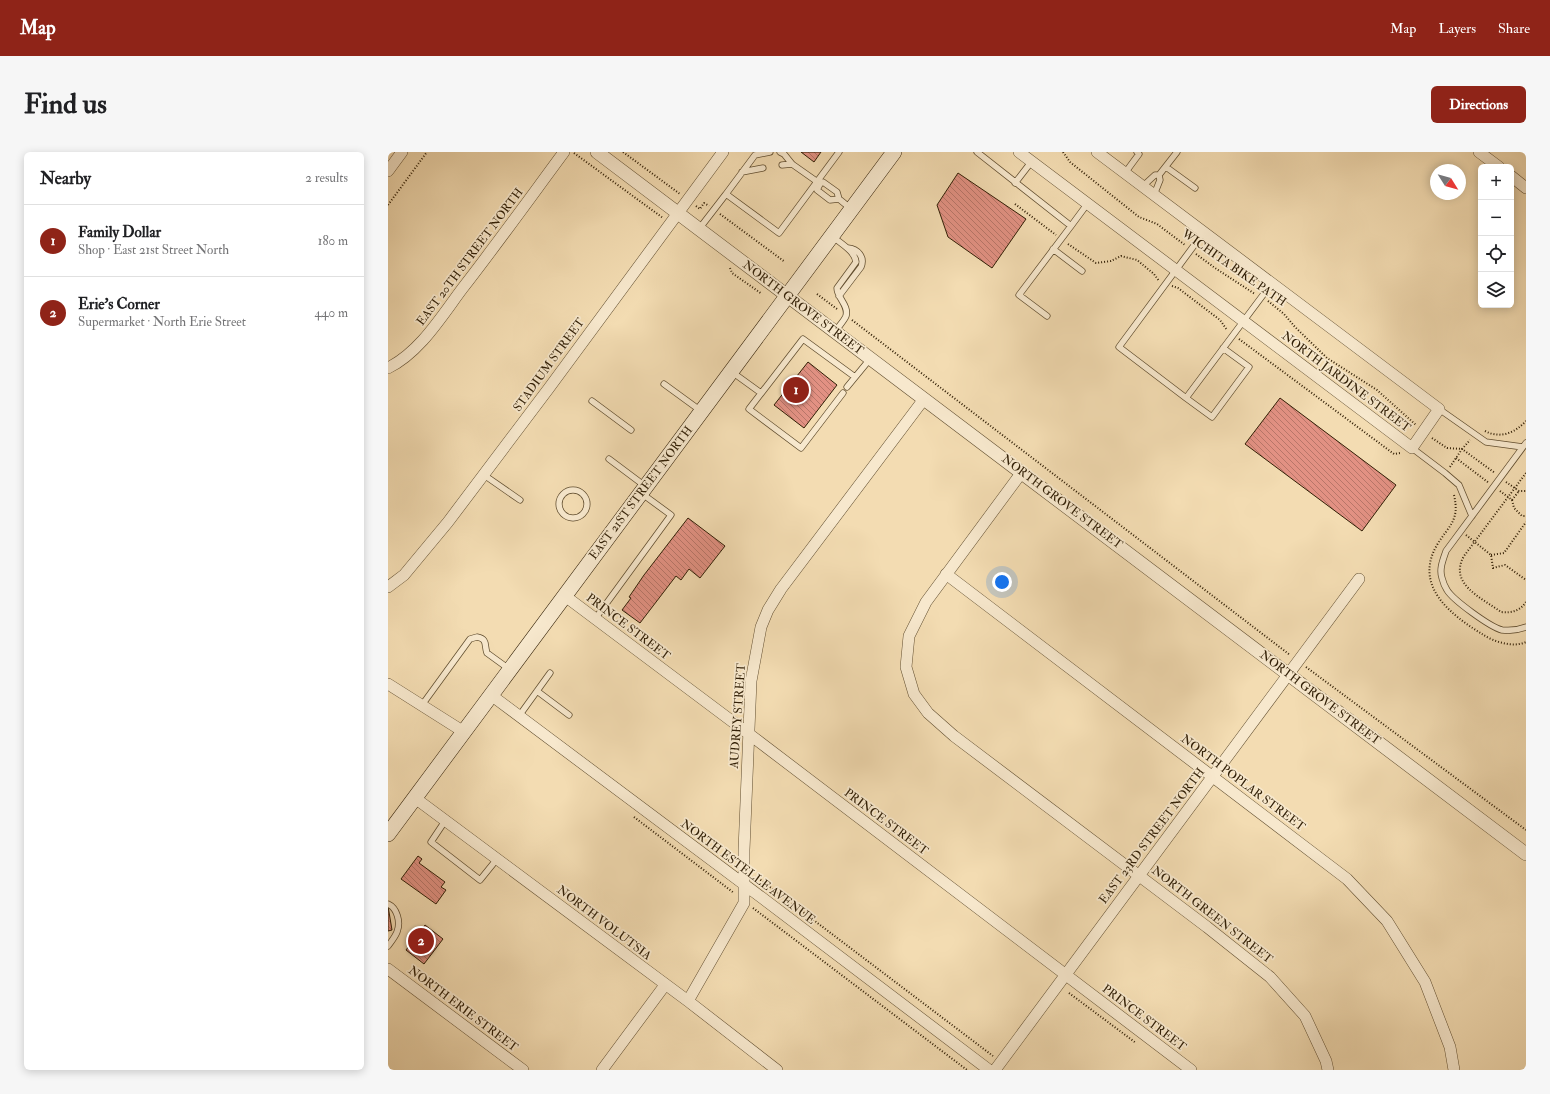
<!DOCTYPE html>
<meta charset="utf-8">
<style>
body{margin:0;font-family:"IM FELL Double Pica",serif;background:#f6f6f6;color:#202124}
.controls{position:absolute;right:12px;top:12px;display:grid;overflow:hidden;border-radius:6px;box-shadow:0 2px 10px #0003}
.controls button{width:36px;height:36px;display:grid;place-items:center;padding:0;border:0;border-bottom:1px solid #e0e0e0;background:#fff;color:#202124;font:20px sans-serif}
.compass{position:absolute;left:1042px;top:12px;width:36px;height:36px;border-radius:50%;background:#fff;box-shadow:0 2px 10px #0003;rotate:127deg}
.you{position:absolute;left:614px;top:430px;width:14px;height:14px;margin:-10px;border:3px solid #fff;border-radius:50%;background:#1a73e8;box-shadow:0 0 0 6px #1a73e833}
.badge{display:grid;place-items:center;width:26px;height:26px;border-radius:50%;background:#8f2418;color:#fff;font-size:13px;font-weight:700}
.pin{position:absolute;translate:-50% -50%;border:2px solid #fff;box-shadow:0 1px 4px #0006}
.list{margin:0;padding:0;list-style:none}
h2{display:flex;justify-content:space-between;align-items:center;height:52px;margin:0;padding:0 16px;font-size:17px}
h2 small{font-size:13px;font-weight:400;color:#757577}
.list li{display:grid;grid-template-columns:26px 1fr auto;gap:12px;align-items:center;box-sizing:border-box;height:72px;padding:0 16px;border-top:1px solid #e0e0e0}
.list b{display:block;font-size:15px;white-space:nowrap}
.list p{margin:0;font-size:13px;white-space:nowrap;color:#757577}
.list em{font-size:13px;font-style:normal;color:#757577}
.icon{flex:none;width:22px;height:22px;fill:none;stroke:currentColor;stroke-width:2;stroke-linecap:round;stroke-linejoin:round}
.map{position:relative;flex:none;width:1138px;height:918px;overflow:hidden;border-radius:6px}
header{display:flex;align-items:center;gap:24px;box-sizing:border-box;height:56px;padding:0 20px;background:#8f2418;color:#fff}
header strong{font-size:19px}
nav{display:flex;gap:22px;margin-inline-start:auto;font-size:14px}
.intro{display:flex;align-items:center;justify-content:space-between;box-sizing:border-box;height:96px;padding:0 24px}
h1{margin:0;font-size:28px}
.button{padding:10px 18px;border-radius:6px;background:#8f2418;color:#fff;font-size:14px;font-weight:700}
main{display:flex;gap:24px;padding:0 24px}
aside{flex:1;background:#fff;border-radius:6px;box-shadow:0 2px 10px #0003}
.map>svg:first-child{display:block}
</style>
<header>
<strong>Map</strong>
<nav><a>Map</a><a>Layers</a><a>Share</a></nav>
</header>
<div class="intro"><h1>Find us</h1><a class="button">Directions</a></div>
<main>
<aside>
<h2>Nearby<small>2 results</small></h2>
<ul class="list">
<li><span class="badge">1</span><div><b>Family Dollar</b><p>Shop · East 21st Street North</p></div><em>180 m</em></li>
<li><span class="badge">2</span><div><b>Erie's Corner</b><p>Supermarket · North Erie Street</p></div><em>440 m</em></li>
</ul>
</aside>
<div class="map">
<svg width="1138" height="918" viewBox="0 0 1138 918">
<defs>
<pattern id="building-back-hatch" width="6" height="6" patternUnits="userSpaceOnUse"><rect width="6" height="6" fill="#e29183"/><path d="M-1 5l2 2M0 0l6 6M5-1l2 2" fill="none" stroke="#b87669"/></pattern>
</defs>
<rect width="100%" height="100%" fill="#f3dcb2"/>
<filter id="stains"><feTurbulence type="fractalNoise" baseFrequency=".005" numOctaves="4"/><feColorMatrix values="0 0 0 0 .2 0 0 0 0 .09 0 0 0 0 .02 0 0 0 .5 -.17"/></filter>
<radialGradient id="worn" r=".72"><stop offset=".6" stop-color="#630" stop-opacity="0"/><stop offset="1" stop-color="#630" stop-opacity=".3"/></radialGradient>
<!-- building -->
<path fill="url(#building-back-hatch)" stroke="#301e05" d="M 413,0 L 433,0 L 426,10 Z
M 570,21 L 638,67 L 604,116 L 560,85 L 549,53 Z
M 420,210 L 449,233 L 416,276 L 386,253 Z
M 892,246 L 1008,333 L 974,379 L 857,292 Z
M 300,366 L 337,394 L 312,426 L 301,417 L 293,428 L 288,424 L 252,471 L 234,458 L 243,446 L 241,445 L 256,423 Z
M 30,704 L 34,707 L 31,711 L 57,730 L 53,735 L 58,738 L 48,752 L 13,727 Z
M 0,754 L 4,778 L 0,779 Z
M 37,773 L 55,787 L 36,812 L 18,798 Z"/>
<g fill="none" stroke-linecap="round" stroke-linejoin="round">
<defs>
<path id="service" d="M 392,0 L 396,2 L 404,12 L 431,31
M 589,0 L 683,74 L 700,51
M 394,13 L 404,12
M 778,15 L 807,36
M 354,20 L 375,16
M 737,21 L 751,2 L 749,0
M 627,31 L 644,9
M 755,34 L 767,23 L 771,23
M 338,42 L 367,3 L 382,0
M 766,43 L 772,28 L 771,23 L 789,0
M 451,47 L 442,48 L 429,38 L 432,32 L 435,30 L 449,40 L 451,47 L 462,56
M 311,77 L 338,42 L 391,81 L 451,0
M 816,80 L 731,195 L 798,246 L 884,131
M 444,84 C 452,91 467,99 468,110 L 449,136 C 449,146 461,153 458,164 C 456,169 450,175 447,180
M 665,97 L 694,119
M 451,144 L 473,115 C 477,105 470,97 460,96
M 659,164 L 631,143 L 683,74
M 344,220 L 373,241
M 276,232 L 313,259
M 459,235 L 482,207
M 455,241 L 413,296 L 361,257 L 415,187 L 467,225
M 798,246 L 824,265 L 861,215 L 835,196
M 204,249 L 243,278
M 1051,257 L 1098,290 L 1135,295
M 1138,291 L 1058,399 C 1055,408 1051,417 1054,426 C 1055,430 1057,435 1059,438 C 1065,448 1102,475 1114,478 C 1122,479 1130,478 1138,475
M 1024,296 L 1057,321 L 1071,333 L 1084,364
M 221,307 L 257,334
M 96,323 L 132,348
M171 352a14 14 0 1 1 28 0a14 14 0 1 1-28 0Z
M 207,467 L 283,363 L 253,341
M 149,539 L 181,563
M 34,553 L 82,487 L 89,485 C 100,487 96,493 99,501 L 121,517
M 131,564 L 162,521
M 57,669 L 43,690 L 92,728 L 109,707
M 0,752 C 9,756 13,770 9,780 C 7,785 3,790 0,794"/>
<path id="minor" d="M 631,0 L 1024,296 L 1051,257 L 709,0
M 1091,0 L 1111,15
M 0,19 L 14,0
M 1123,24 L 1138,36
M 0,216 C 32,200 53,165 74,137 C 109,92 142,46 176,0
M 634,320 L 538,450 L 521,484 L 518,515 L 526,542 L 540,561 L 566,584 L 819,775 L 882,825 L 917,864 L 938,909 L 940,918
M 558,422 L 959,727 L 999,769 L 1037,830 L 1062,895 L 1066,918
M 0,435 L 16,423 L 60,370 L 161,236 L 335,0
M 177,444 L 361,582 L 803,918
M 0,532 L 76,580
M 103,543 L 373,745 L 601,918
M 27,646 L 300,849 L 389,918
M 0,817 L 135,918
M 300,849 L 356,751 L 356,698 L 363,529 L 373,475 L 380,458 L 393,437 L 536,247
M 214,918 L 277,833
M 607,918 L 971,427"/>
<path id="tertiary" d="M 209,0 L 1138,702"/>
<path id="secondary" d="M 0,682 L 506,0"/>
</defs>
<!-- service casing -->
<use href="#service" stroke="#614e30" stroke-width="7"/>
<!-- minor casing -->
<use href="#minor" stroke="#614e30" stroke-width="12"/>
<!-- tertiary casing -->
<use href="#tertiary" stroke="#614e30" stroke-width="14"/>
<!-- secondary casing -->
<use href="#secondary" stroke="#301e05" stroke-width="16"/>
<!-- path -->
<path stroke="#301e05" stroke-width="2" stroke-dasharray="1 2" stroke-linecap="butt" d="M 235,0 L 292,42
M 675,0 L 682,10 L 751,65 L 769,72 L 797,93
M 186,1 L 275,66
M 627,52 L 668,83
M 0,53 L 39,0
M 308,54 L 312,57 L 316,51 L 321,54
M 332,62 L 397,110
M 680,92 L 708,111 L 723,109 L 733,104 L 749,108 L 766,122 L 771,129
M 808,102 L 827,116 L 867,142
M 342,116 L 344,121 L 374,142
M 784,134 L 790,136 L 832,168 L 839,178
M 429,142 L 449,157
M 880,149 L 896,162 L 907,175 L 939,206 L 989,238 L 1028,273
M 464,168 L 902,503
M 851,187 L 1006,302 L 1012,301
M 1097,279 C 1112,287 1127,281 1138,269
M 1044,286 L 1059,296 L 1074,297 L 1082,288
M 1068,306 L 1101,331
M 1062,315 L 1074,297 L 1107,321
M 1138,321 L 1076,404 C 1060,432 1094,446 1113,460 C 1124,461 1132,459 1138,450
M 1118,330 L 1131,339 L 1138,339
M 1112,339 L 1124,348 L 1126,356 L 1134,364 L 1138,364
M 1066,343 C 1072,369 1061,373 1049,393 C 1025,434 1063,463 1094,482 C 1106,490 1125,496 1138,490
M 1124,348 L 1131,339
M 1078,383 L 1103,403 L 1105,416 L 1117,413 L 1138,428
M 1103,403 L 1116,401 L 1138,370
M 918,515 L 1138,678
M 246,665 L 346,741
M 370,726 L 605,904
M 365,756 L 579,918
M 681,841 L 748,891"/>
<!-- service -->
<use href="#service" stroke="#f7e8cd" stroke-width="5.5"/>
<!-- minor -->
<use href="#minor" stroke="#f7e8cd" stroke-width="11"/>
<!-- tertiary -->
<use href="#tertiary" stroke="#f7e8cd" stroke-width="13"/>
<!-- secondary -->
<use href="#secondary" stroke="#f7e8cd" stroke-width="15"/>
</g>
<g text-anchor="middle" dominant-baseline="central" stroke-width="3.5" stroke-linejoin="round" paint-order="stroke">
<!-- street labels -->
<g font-size="12" fill="#301e05" stroke="#f7e8cd">
<text transform="translate(82 105) rotate(-53)">EAST 20TH STREET NORTH</text>
<text transform="translate(846 116) rotate(35)">WICHITA BIKE PATH</text>
<text transform="translate(415 156) rotate(37)">NORTH GROVE STREET</text>
<text transform="translate(161 213) rotate(-54)">STADIUM STREET</text>
<text transform="translate(958 230) rotate(37)">NORTH JARDINE STREET</text>
<text transform="translate(253 341) rotate(-53)">EAST 21ST STREET NORTH</text>
<text transform="translate(674 350) rotate(37)">NORTH GROVE STREET</text>
<text transform="translate(240 475) rotate(37)">PRINCE STREET</text>
<text transform="translate(932 546) rotate(37)">NORTH GROVE STREET</text>
<text transform="translate(350 564) rotate(-86)">AUDREY STREET</text>
<text transform="translate(855 631) rotate(37)">NORTH POPLAR STREET</text>
<text transform="translate(498 670) rotate(37)">PRINCE STREET</text>
<text transform="translate(764 684) rotate(-53)">EAST 23RD STREET NORTH</text>
<text transform="translate(360 720) rotate(37)">NORTH ESTELLE AVENUE</text>
<text transform="translate(824 763) rotate(38)">NORTH GREEN STREET</text>
<text transform="translate(216 771) rotate(37)">NORTH VOLUTSIA</text>
<text transform="translate(75 857) rotate(37)">NORTH ERIE STREET</text>
<text transform="translate(756 866) rotate(37)">PRINCE STREET</text>
</g>
</g>
<rect width="100%" height="100%" filter="url(#stains)"/>
<rect width="100%" height="100%" fill="url(#worn)"/>
</svg>
<div class="controls">
<button>+</button>
<button>−</button>
<button><svg class="icon" aria-label="locate" viewBox="0 0 24 24"><circle cx="12" cy="12" r="6"/><path d="M12 2v4M12 18v4M2 12h4M18 12h4"/></svg></button>
<button><svg class="icon" aria-label="layers" viewBox="0 0 24 24"><path d="M12 4l9 5-9 5-9-5zM3 14l9 5 9-5"/></svg></button>
</div>
<svg class="compass" viewBox="-18 -18 36 36"><path d="M0-13l5 13h-10z" fill="#e53935"/><path d="M0 13l5-13h-10z" fill="#757577"/></svg>
<div class="you"></div>
<div class="pin badge" style="left:408px;top:238px">1</div>
<div class="pin badge" style="left:33px;top:789px">2</div>
</div>
</main>
